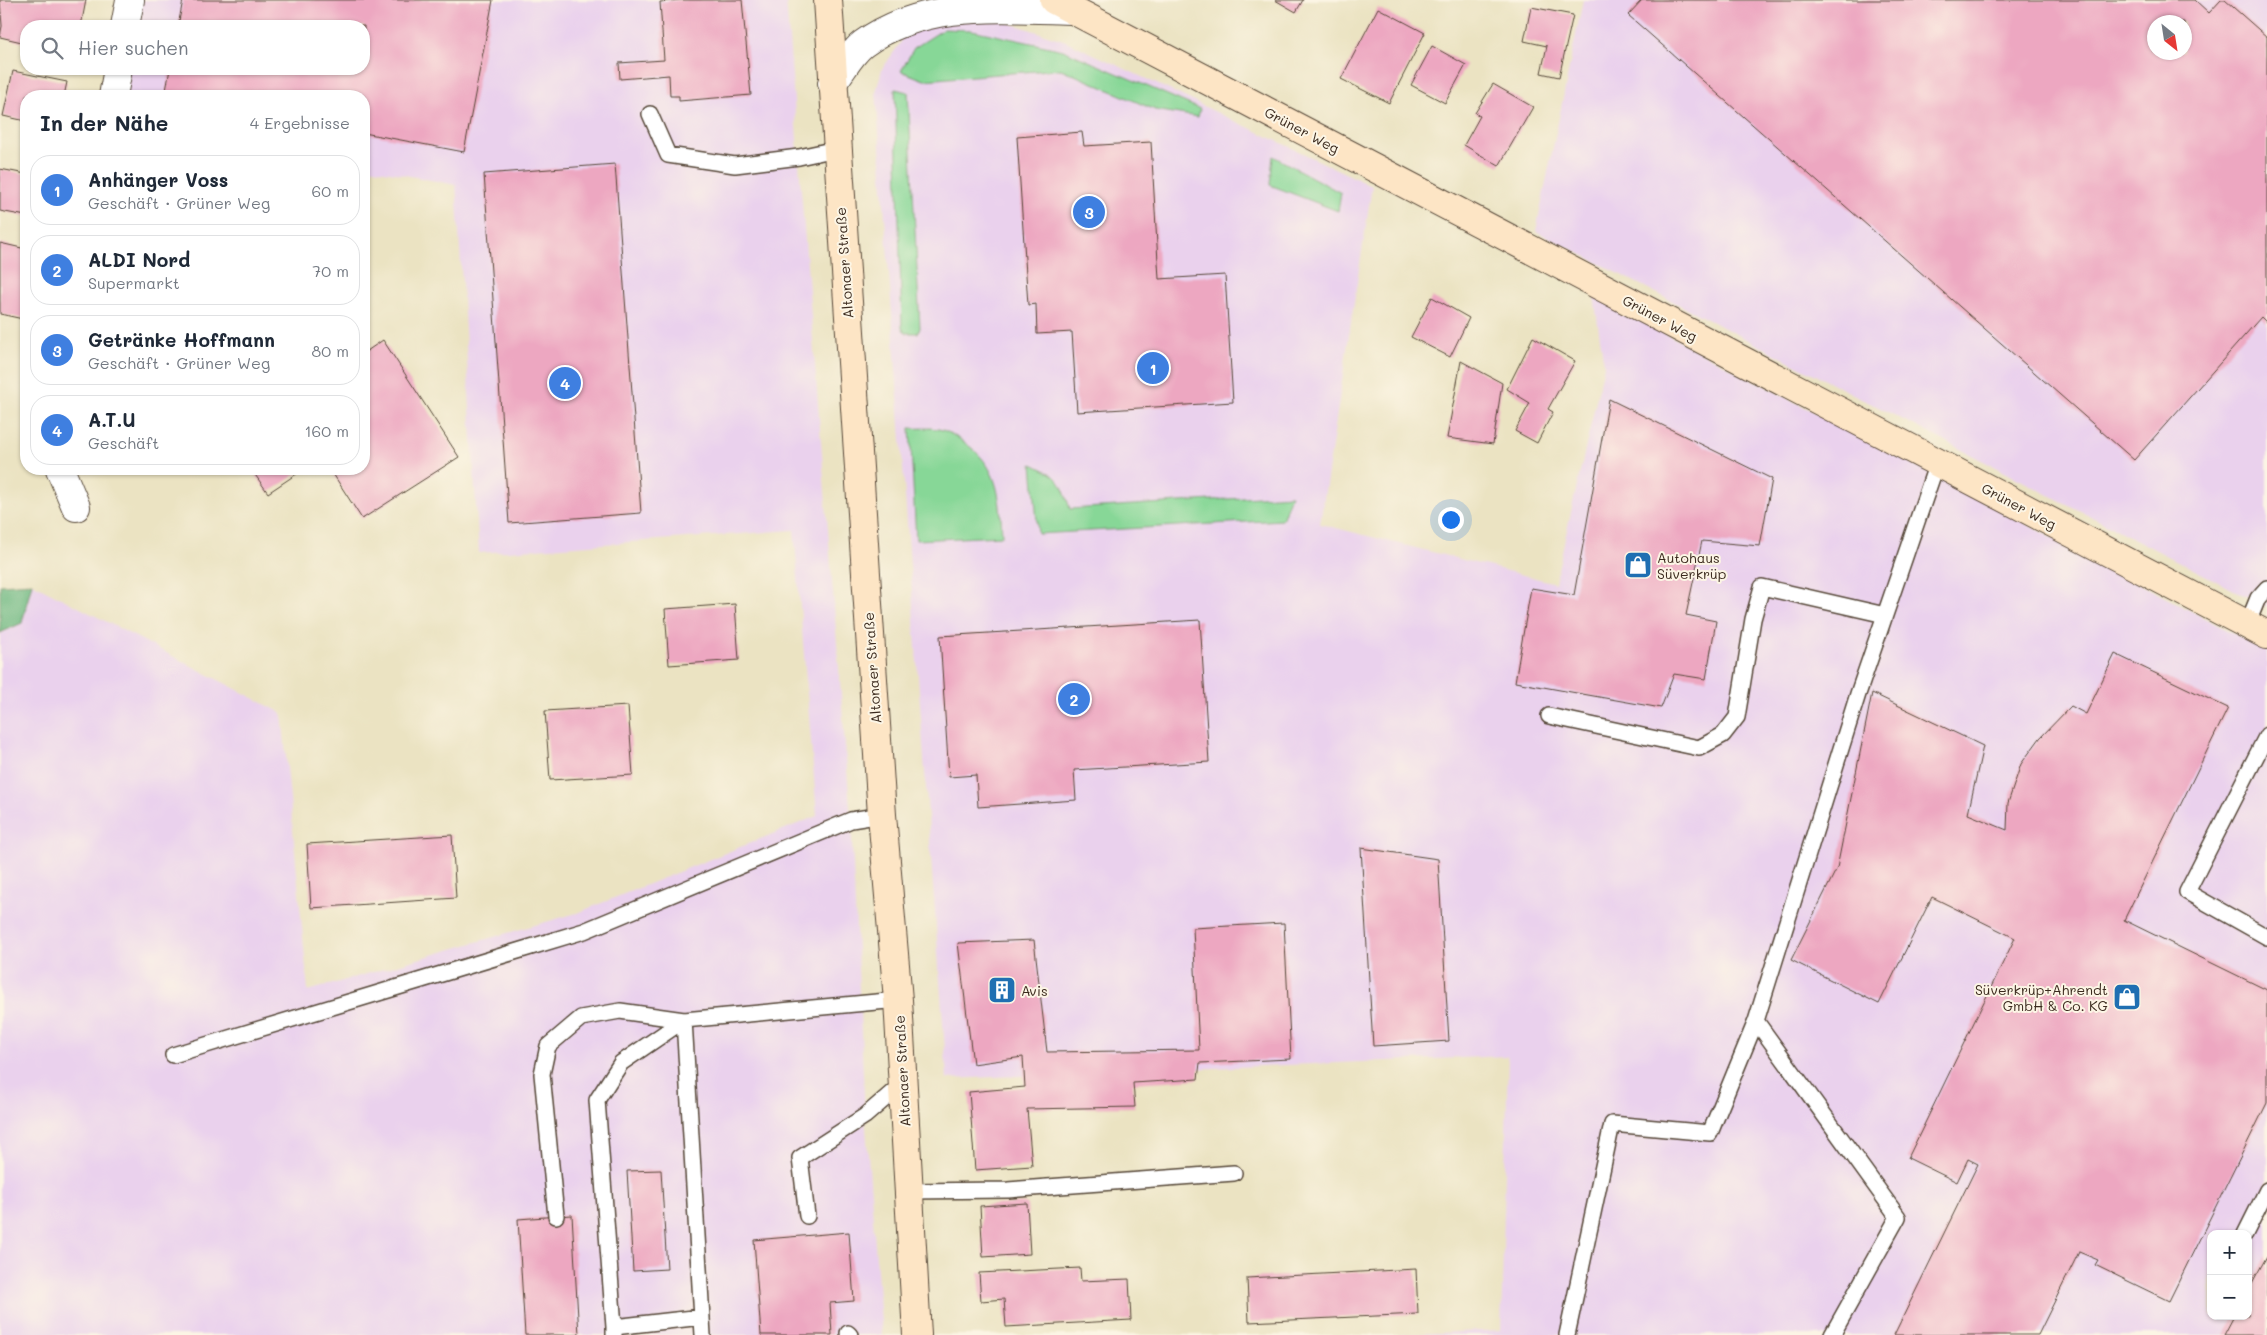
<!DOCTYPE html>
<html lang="de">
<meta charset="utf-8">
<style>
body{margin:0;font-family:Mali,sans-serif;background:#f6f6f7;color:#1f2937}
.controls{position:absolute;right:15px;bottom:15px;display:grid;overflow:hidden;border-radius:10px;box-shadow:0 1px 4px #0004}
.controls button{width:45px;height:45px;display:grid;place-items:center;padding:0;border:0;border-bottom:1px solid #e0e1e3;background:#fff;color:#1f2937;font:25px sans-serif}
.compass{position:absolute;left:2147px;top:15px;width:45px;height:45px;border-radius:50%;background:#fff;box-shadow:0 1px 4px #0004;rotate:150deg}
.you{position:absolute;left:1450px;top:519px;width:18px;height:18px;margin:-12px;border:4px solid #fff;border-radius:50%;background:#1a73e8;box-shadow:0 0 0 8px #1a73e833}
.badge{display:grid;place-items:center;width:32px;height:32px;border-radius:50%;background:#1f6fb2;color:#fff;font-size:16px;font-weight:700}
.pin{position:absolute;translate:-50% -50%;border:2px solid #fff;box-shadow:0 1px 5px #0006}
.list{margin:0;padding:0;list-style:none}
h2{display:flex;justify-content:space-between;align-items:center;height:65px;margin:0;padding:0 20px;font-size:21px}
h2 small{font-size:16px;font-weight:400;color:#747a83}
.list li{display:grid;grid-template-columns:32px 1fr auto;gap:15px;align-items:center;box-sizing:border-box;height:70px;margin:0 10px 10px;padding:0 10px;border:1px solid #e0e1e3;border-radius:20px}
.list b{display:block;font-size:19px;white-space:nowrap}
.list p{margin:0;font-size:16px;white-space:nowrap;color:#747a83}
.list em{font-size:16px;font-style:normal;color:#747a83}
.icon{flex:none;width:28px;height:28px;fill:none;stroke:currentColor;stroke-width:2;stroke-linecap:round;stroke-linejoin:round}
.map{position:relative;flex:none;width:2267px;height:1335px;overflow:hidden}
.search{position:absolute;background:#fff;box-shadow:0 1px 4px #0004;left:20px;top:20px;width:350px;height:55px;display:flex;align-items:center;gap:12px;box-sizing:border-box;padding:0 18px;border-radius:20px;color:#747a83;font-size:19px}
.panel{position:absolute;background:#fff;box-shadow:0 1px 4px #0004;left:20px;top:90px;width:350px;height:385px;border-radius:20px}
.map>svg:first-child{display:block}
</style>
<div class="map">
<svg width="2267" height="1335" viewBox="0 0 2267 1335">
<rect width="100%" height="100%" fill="#fcf5e5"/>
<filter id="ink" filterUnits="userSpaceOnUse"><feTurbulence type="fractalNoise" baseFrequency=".02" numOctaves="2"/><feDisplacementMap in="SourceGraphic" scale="10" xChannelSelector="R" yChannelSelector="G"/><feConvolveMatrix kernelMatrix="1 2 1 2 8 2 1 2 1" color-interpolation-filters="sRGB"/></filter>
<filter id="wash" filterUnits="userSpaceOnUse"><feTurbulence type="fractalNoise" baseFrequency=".0096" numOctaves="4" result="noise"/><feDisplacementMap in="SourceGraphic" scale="20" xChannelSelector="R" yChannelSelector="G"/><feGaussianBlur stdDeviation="1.12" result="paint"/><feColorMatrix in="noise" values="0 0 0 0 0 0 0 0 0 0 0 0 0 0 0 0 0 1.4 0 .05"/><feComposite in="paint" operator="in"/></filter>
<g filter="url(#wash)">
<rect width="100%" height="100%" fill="#ebe3c2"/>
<!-- built -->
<path fill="#ead1ed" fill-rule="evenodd" d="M 130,0 L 786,0 L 851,820 L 865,1116 L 882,1335 L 0,1335 L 0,634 L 22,623 L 32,583 L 282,713 L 308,991 L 577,913 L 817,816 L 794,530 L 479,553 L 456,185 L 364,167 L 364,96 L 113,96 L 118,69 L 364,69 L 364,26 L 125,26 Z
M 1583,0 L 2267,0 L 2267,607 L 1536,231 ZM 2154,22 L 2184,22 L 2184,52 L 2154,52 Z
M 959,7 L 1066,41 L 1372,186 L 1320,524 L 1555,583 L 1604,366 L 1594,296 L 2267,651 L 2267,1335 L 1395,1335 L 1501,1330 L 1508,1056 L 947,1079 L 876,92 L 882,69 L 901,42 L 900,21 ZM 2211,1234 L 2248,1234 L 2248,1316 L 2211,1316 Z"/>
<!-- green -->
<path fill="#87d797" stroke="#61805a" d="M 944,29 L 972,30 L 1063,50 L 1200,109 L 1198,117 L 1155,110 L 1061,69 L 924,80 L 901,71 L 914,48 Z
M 895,89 L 908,92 L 920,328 L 918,333 L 906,333 L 902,328 Z
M 1273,156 L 1341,193 L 1338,211 L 1270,185 Z
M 910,428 C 919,429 929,427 938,429 C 946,430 955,436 962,441 C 999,465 1000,495 1002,536 L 916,540 Z
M 1032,464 C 1061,477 1061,481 1070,509 L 1291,495 L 1282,520 L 1038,534 Z"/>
<!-- forest -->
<path fill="#6db880" stroke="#54714f" d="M 32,583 L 22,623 L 0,633 L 0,585 Z"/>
<g id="blocks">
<!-- building -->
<path fill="#eda7c1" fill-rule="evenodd" d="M 0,0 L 86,0 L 81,26 L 26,26 L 26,43 L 0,37 L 2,26 Z
M 183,0 L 493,0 L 464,152 L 364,133 L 364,96 L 165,96 L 170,69 L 364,69 L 364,26 L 178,26 Z
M 680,0 L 742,0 L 751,95 L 679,101 L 679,96 L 670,96 L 669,75 L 620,79 L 619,63 L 664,60 L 660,2 Z
M 1275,0 L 1303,0 L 1296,12 Z
M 1642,0 L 2195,0 L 2209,13 L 2221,0 L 2225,0 L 2267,37 L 2267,323 L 2261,317 L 2134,460 L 1628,15 ZM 2154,22 L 2184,22 L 2184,52 L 2154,52 Z
M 1531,7 L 1573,15 L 1559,77 L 1541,73 L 1547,46 L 1524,41 Z
M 1378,8 L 1425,33 L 1389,103 L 1341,79 Z
M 1432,46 L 1466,65 L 1445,103 L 1411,85 Z
M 13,71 L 67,82 L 64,96 L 26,96 L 26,121 L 3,116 Z
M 1493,84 L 1533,107 L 1499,166 L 1464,145 L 1480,116 L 1475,113 Z
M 1082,132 L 1084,146 L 1151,142 L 1159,279 L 1225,275 L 1233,402 L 1077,412 L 1072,332 L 1037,334 L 1036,304 L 1028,305 L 1017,137 Z
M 615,164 L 641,513 L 509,523 L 484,174 Z
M 0,169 L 26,174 L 26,216 L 0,211 Z
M 0,243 L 26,249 L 26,301 L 23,319 L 0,314 Z
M 1432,297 L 1469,318 L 1450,357 L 1411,337 Z
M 1533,337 L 1575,361 L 1548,409 L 1553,412 L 1537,443 L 1515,431 L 1530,403 L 1507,389 Z
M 383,340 L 459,457 L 362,519 L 330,469 L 364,469 L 364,353 Z
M 1461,361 L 1502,383 L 1493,444 L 1447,438 Z
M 1609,399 L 1772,479 L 1760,546 L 1702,541 L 1686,615 L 1716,621 L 1706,679 L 1674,674 L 1661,708 L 1515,682 L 1531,588 L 1574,595 Z
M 251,469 L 299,469 L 301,471 L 268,493 Z
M 735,604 L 739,660 L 669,665 L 665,609 Z
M 1200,620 L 1209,762 L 1074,770 L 1076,800 L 978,807 L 976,775 L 949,777 L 940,636 Z
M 2115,654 L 2228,708 L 2124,920 L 2267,990 L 2267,1103 L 2169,1301 L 2095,1265 L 2098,1260 L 2079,1252 L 2038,1335 L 1894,1335 L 1978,1164 L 1968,1159 L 1957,1182 L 1908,1158 L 2015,938 L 1932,897 L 1879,1004 L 1791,960 L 1837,868 L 1872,693 L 1983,746 L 1968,814 L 2007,830 L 2008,803 L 2021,764 L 2040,738 L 2071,706 L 2086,714 Z
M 628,706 L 633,775 L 550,780 L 545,711 Z
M 452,835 L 456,898 L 311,908 L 307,844 Z
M 1361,848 L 1438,859 L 1449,1041 L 1373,1046 Z
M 1284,923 L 1291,1059 L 1200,1063 L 1198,1079 L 1133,1083 L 1135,1107 L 1027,1109 L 1032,1166 L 975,1170 L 969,1092 L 1025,1087 L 1023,1057 L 973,1064 L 958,943 L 1034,940 L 1047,1052 L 1199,1050 L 1193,928 Z
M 661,1170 L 667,1269 L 633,1271 L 627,1171 Z
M 1027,1203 L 1030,1254 L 983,1257 L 980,1206 Z
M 572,1215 L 579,1335 L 525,1335 L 518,1219 Z
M 849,1232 L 854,1301 L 830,1303 L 832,1335 L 761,1335 L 754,1240 Z
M 2267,1256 L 2267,1335 L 2224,1335 L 2234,1316 L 2248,1316 L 2248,1290 Z
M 1080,1268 L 1081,1281 L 1129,1279 L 1131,1320 L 1006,1327 L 1004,1299 L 981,1301 L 979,1273 Z
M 1416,1269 L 1418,1314 L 1249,1322 L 1247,1278 Z"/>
</g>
</g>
<g filter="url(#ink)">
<use href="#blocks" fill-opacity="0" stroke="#554637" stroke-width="1"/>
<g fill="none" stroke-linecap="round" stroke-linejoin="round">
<defs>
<path id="lane" d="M 650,114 L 668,155 L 735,165 L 799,157 L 836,149
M 2247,625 L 2258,598 L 2267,588
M 1549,716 L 1699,748 L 1723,735 L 1737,717 L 1753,619 L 1762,587 L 1885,615
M 2267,735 L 2187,892 L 2267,937
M 173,1055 L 584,931 L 851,820 L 882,815
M 908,1191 L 1008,1190 L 1234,1173
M 556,1216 L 542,1074 L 548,1046 L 581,1018 L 620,1011 L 684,1020 L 703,1335
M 807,1216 L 800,1158 L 865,1116 L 903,1083
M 2245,1234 L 2267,1190
M 614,1327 L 597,1100 L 621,1063 L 684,1020 L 898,1000
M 848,1333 L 850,1335
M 614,1335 L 614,1327 L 702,1317
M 1567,1335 L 1612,1124 L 1710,1133 L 1756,1021
M 1832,1335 L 1898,1217 L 1756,1021 L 1858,694 L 1937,463"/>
<path id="street" d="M 125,26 L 130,0
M 832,83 C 842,71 851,53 863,44 C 923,0 1001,8 1073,10
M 113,96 L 118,69
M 60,469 L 76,507"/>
<path id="secondary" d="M 828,0 L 882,815 L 898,1000 L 917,1335
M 1054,0 L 2267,635"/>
</defs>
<!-- lane casing -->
<use href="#lane" stroke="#554637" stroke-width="18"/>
<!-- street casing -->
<use href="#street" stroke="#554637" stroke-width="30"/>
<!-- secondary casing -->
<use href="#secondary" stroke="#554637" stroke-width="30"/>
<!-- lane -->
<use href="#lane" stroke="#fff" stroke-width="15"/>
<!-- street -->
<use href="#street" stroke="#fff" stroke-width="28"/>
<!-- secondary -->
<use href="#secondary" stroke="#fde5c5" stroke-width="28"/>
</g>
</g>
<!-- icons -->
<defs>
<symbol id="shop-square" viewBox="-11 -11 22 22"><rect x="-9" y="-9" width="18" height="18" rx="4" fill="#1f6fb2" stroke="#fcf5e5"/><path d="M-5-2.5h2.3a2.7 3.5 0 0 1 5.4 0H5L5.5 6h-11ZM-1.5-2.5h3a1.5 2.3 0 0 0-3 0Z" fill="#fff"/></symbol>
<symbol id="building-square" viewBox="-11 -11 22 22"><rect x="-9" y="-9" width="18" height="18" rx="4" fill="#1f6fb2" stroke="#fcf5e5"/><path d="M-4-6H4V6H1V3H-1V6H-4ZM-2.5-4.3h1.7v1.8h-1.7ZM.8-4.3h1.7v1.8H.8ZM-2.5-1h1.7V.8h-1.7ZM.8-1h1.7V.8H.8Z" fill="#fff"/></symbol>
</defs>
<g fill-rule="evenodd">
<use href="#shop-square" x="1622" y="549" width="32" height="32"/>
<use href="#building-square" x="986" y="974" width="32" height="32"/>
<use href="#shop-square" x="2111" y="981" width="32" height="32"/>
</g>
<g text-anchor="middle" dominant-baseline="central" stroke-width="4" stroke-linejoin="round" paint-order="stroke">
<!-- street labels -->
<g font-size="14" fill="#3b2a1e" stroke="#fcf5e5">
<text transform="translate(1302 130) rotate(28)">Grüner Weg</text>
<text transform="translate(844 263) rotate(-94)">Altonaer Straße</text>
<text transform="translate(1660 318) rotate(28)">Grüner Weg</text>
<text transform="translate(2019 506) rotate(28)">Grüner Weg</text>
<text transform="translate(872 668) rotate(-94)">Altonaer Straße</text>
<text transform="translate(902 1071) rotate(-93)">Altonaer Straße</text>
</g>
<!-- poi labels -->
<g font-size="14" fill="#3b2a1e" stroke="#fcf5e5" text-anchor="start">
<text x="1657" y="557">Autohaus<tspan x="1657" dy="16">Süverkrüp</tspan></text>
<text x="2108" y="989" text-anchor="end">Süverkrüp+Ahrendt<tspan x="2108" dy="16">GmbH &amp; Co. KG</tspan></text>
<text x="1021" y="990">Avis</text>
</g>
</g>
</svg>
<div class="controls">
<button>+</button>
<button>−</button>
</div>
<svg class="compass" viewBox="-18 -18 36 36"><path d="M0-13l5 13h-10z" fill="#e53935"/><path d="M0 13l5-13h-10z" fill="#747a83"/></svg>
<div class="you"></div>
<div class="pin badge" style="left:1153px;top:368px;background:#3f7fe0">1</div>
<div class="pin badge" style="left:1074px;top:699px;background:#3f7fe0">2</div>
<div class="pin badge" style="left:1089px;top:212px;background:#3f7fe0">3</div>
<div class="pin badge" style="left:565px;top:383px;background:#3f7fe0">4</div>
<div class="search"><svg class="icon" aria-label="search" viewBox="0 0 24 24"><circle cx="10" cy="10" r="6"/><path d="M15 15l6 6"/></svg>Hier suchen</div>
<section class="panel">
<h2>In der Nähe<small>4 Ergebnisse</small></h2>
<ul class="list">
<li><span class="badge" style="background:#3f7fe0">1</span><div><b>Anhänger Voss</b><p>Geschäft · Grüner Weg</p></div><em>60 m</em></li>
<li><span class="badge" style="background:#3f7fe0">2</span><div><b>ALDI Nord</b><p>Supermarkt</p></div><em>70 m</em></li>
<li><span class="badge" style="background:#3f7fe0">3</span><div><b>Getränke Hoffmann</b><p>Geschäft · Grüner Weg</p></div><em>80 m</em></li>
<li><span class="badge" style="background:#3f7fe0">4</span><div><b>A.T.U</b><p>Geschäft</p></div><em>160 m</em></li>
</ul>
</section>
</div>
